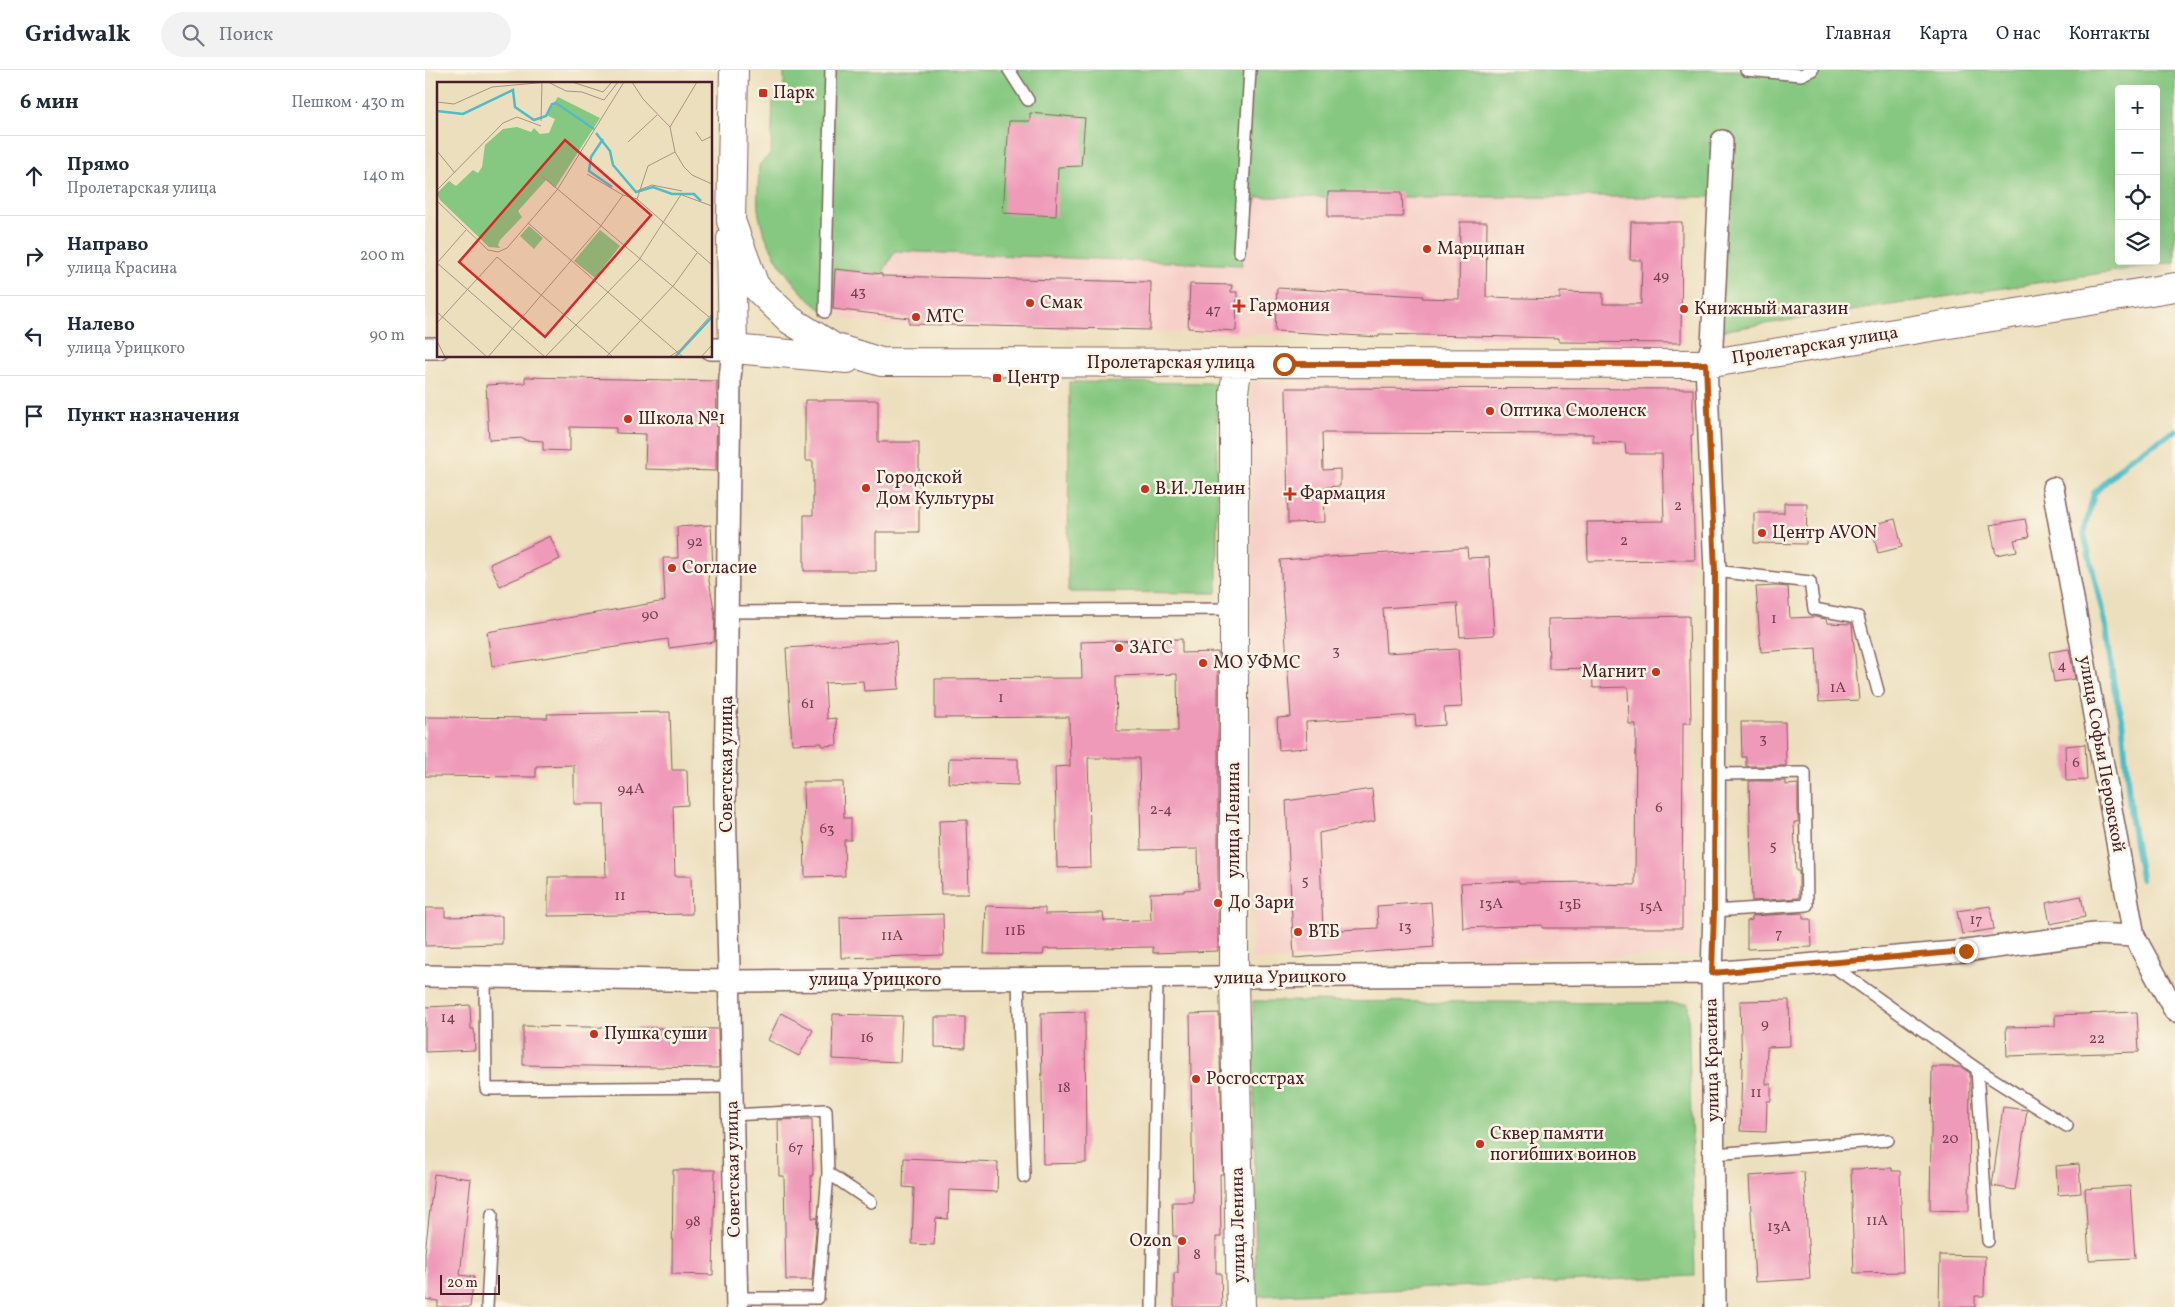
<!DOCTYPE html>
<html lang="ru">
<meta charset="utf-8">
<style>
body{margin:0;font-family:Vollkorn,serif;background:#f2f2f3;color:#1f2937}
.controls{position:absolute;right:15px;top:15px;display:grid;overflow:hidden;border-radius:5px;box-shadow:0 5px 20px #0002}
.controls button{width:45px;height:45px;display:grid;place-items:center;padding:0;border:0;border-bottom:1px solid #e0e1e3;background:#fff;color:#1f2937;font:25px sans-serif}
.scale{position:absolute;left:15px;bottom:12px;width:60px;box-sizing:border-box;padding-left:5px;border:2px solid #4a1f2b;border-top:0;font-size:14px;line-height:18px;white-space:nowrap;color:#4a1f2b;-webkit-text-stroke:4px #fcf5e5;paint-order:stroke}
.stop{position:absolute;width:15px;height:15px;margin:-11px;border:4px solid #b45309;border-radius:50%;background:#fff}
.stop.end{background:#b45309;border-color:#fff;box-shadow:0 1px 5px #0008}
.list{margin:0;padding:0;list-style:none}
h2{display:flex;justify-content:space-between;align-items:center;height:65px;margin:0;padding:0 20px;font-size:21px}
h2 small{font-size:16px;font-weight:400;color:#747a83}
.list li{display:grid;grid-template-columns:32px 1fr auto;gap:15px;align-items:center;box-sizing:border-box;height:80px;padding:0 20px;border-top:1px solid #e0e1e3}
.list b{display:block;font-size:19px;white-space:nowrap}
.list p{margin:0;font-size:16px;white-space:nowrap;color:#747a83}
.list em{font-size:16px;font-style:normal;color:#747a83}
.icon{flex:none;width:28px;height:28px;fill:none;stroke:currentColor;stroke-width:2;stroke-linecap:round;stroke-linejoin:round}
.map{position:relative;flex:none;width:1750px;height:1237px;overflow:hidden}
header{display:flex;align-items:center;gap:30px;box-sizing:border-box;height:70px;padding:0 25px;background:#fff;border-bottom:1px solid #e0e1e3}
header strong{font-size:24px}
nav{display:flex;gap:28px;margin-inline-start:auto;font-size:18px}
.search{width:350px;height:45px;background:#f2f2f3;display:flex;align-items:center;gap:12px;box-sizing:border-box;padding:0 18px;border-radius:28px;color:#747a83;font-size:19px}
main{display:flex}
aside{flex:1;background:#fff}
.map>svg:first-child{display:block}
</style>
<header>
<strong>Gridwalk</strong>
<div class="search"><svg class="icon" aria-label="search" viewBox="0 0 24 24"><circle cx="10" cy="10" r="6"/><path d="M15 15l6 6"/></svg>Поиск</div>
<nav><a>Главная</a><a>Карта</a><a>О нас</a><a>Контакты</a></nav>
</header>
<main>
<aside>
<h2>6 мин<small>Пешком · 430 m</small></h2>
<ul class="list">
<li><svg class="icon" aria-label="ahead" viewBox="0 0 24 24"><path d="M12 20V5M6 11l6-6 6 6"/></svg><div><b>Прямо</b><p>Пролетарская улица</p></div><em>140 m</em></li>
<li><svg class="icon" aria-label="right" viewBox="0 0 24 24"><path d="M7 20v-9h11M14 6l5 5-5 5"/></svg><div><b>Направо</b><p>улица Красина</p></div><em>200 m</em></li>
<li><svg class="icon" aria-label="left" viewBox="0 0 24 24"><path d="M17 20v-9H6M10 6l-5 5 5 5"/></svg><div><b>Налево</b><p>улица Урицкого</p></div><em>90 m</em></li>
<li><svg class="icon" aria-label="arrive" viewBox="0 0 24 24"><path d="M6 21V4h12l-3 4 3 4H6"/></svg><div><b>Пункт назначения</b></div></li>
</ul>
</aside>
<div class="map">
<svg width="1750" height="1237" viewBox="0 0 1750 1237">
<rect width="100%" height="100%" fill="#fcf5e5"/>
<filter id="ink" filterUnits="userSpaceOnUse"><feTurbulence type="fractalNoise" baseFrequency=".02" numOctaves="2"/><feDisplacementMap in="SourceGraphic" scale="10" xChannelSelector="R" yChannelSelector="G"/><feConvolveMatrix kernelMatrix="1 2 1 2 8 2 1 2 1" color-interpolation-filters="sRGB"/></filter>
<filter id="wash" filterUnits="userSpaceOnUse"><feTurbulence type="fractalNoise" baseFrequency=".0096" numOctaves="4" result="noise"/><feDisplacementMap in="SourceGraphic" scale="20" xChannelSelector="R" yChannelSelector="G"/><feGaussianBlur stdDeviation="1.12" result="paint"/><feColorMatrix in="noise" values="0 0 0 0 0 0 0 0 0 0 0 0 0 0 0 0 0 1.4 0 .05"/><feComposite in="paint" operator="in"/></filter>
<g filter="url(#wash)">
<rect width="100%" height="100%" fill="#ecdfbd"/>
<!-- built -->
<path fill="#f7d1c9" d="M 1260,126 L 1260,276 L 461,255 L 422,250 L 407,239 L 410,199 L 457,204 L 470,181 L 816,195 L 814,182 L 833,127 Z
M 1264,311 L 1270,886 L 827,890 L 827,312 Z"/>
<!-- green -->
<path fill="#86c881" stroke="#687456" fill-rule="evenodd" d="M 359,0 L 1750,0 L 1750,192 L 1294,261 L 1290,127 L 833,127 L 814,182 L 817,195 L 470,181 L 457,204 L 410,199 L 407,239 L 405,245 C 373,228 336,174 333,138 C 332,124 334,109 334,95 L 346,83 L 348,32 L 359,19 ZM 1694,19 L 1731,19 L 1731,191 L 1694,191 Z
M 644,312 L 792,313 L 792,523 L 643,522 Z
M 828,931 L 1263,933 L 1270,1206 L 831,1226 Z"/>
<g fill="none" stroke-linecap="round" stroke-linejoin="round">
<!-- stream -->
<path stroke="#4fbcc7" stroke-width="6" d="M 1716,808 L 1706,750 L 1697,649 L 1689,617 L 1681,557 L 1659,464 L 1669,423 L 1704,389 L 1750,361"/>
</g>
<g id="blocks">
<!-- building -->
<path fill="#f09aba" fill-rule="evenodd" d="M 605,43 L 660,48 L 656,96 L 633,97 L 631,146 L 578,143 L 584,51 L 605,51 Z
M 903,122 L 977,122 L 978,147 L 903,147 Z
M 1035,152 L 1062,152 L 1061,227 L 1135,229 L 1135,222 L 1178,223 L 1178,234 L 1216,234 L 1217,190 L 1205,190 L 1206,152 L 1257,152 L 1256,273 L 1134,272 L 1134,268 L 954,264 L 954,267 L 850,261 L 852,218 L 998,226 L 997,228 L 1034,229 Z
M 410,199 L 457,204 L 457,206 L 726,212 L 725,260 L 484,254 L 484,248 L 408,239 Z
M 765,214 L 807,215 L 806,222 L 812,222 L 811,261 L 763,258 Z
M 100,307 L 292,311 L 291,401 L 220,399 L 221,364 L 191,363 L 191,358 L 145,357 L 145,381 L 118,380 L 118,371 L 99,370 L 99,368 L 64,370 L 61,315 L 100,313 Z
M 861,318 L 1268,319 L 1268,365 L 1266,365 L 1270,490 L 1163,491 L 1162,452 L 1239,451 L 1237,384 L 1201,384 L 1200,373 L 1168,372 L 1168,364 L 897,363 L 898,400 L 915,399 L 915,416 L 899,417 L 900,452 L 863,453 Z
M 380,330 L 453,330 L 453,372 L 494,372 L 494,462 L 451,462 L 451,501 L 379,501 L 379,445 L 388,445 L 388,391 L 380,391 Z
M 1359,433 L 1382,433 L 1381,474 L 1329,473 L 1329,443 L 1359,443 Z
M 1470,449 L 1477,477 L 1453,483 L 1446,455 Z
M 1600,449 L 1604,467 L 1589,470 L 1592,481 L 1571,485 L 1565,455 Z
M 286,455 L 288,499 L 282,499 L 290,545 L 289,572 L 244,578 L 243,569 L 67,596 L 62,562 L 240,531 L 238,488 L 253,488 L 252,457 Z
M 125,466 L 135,489 L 75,516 L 65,494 Z
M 1042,478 L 1043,488 L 1064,487 L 1069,565 L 1035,567 L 1032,533 L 958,538 L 961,583 L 1033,579 L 1037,637 L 1019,638 L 1020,655 L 991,657 L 990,645 L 881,652 L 882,678 L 854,680 L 852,648 L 866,647 L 855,490 Z
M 1351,516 L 1363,517 L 1365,548 L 1390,547 L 1401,549 L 1402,553 L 1427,554 L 1434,630 L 1394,632 L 1391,578 L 1336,582 L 1331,517 Z
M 1264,546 L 1266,653 L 1258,653 L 1257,858 L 1117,858 L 1117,855 L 1038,858 L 1036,813 L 1094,811 L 1094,813 L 1173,812 L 1173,814 L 1210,815 L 1211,654 L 1204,654 L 1203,617 L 1168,618 L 1167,598 L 1124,599 L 1123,549 Z
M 757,569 L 757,583 L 793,582 L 793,881 L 728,883 L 728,877 L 619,879 L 618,885 L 559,884 L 561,836 L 620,838 L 620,844 L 678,843 L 679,851 L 726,850 L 725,823 L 759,822 L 759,820 L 774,819 L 773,779 L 716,780 L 714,688 L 663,688 L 666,797 L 632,798 L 630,697 L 645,696 L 644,647 L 510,648 L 510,609 L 657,608 L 656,572 ZM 752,604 L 753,661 L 692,661 L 691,606 Z
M 471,571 L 474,619 L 439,621 L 438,611 L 400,613 L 402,649 L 411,648 L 412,675 L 397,676 L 397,673 L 367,674 L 361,578 Z
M 1644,579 L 1650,609 L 1629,612 L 1624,582 Z
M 245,642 L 247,700 L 262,700 L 263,735 L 248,736 L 250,806 L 266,806 L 267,844 L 123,846 L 123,807 L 181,807 L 179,734 L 149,734 L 149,695 L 111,696 L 111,707 L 0,706 L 0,647 L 123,648 L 122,644 Z
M 1316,652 L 1360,652 L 1361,696 L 1321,696 L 1321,687 L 1317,687 Z
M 1660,674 L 1662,710 L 1641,711 L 1640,676 Z
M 524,688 L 593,689 L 593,715 L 523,713 Z
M 1324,711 L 1361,711 L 1361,715 L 1373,714 L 1373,752 L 1369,752 L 1371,801 L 1374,801 L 1374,828 L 1327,831 Z
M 378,712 L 418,712 L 419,748 L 426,748 L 426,770 L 419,770 L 420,806 L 380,807 Z
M 947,719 L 950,751 L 894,763 L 898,861 L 953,858 L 952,836 L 1006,832 L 1009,877 L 869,888 L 861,731 Z
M 542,750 L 544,824 L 516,824 L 514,751 Z
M 1656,826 L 1660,847 L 1625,854 L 1621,833 Z
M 1565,836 L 1569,859 L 1537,864 L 1532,841 Z
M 0,838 L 20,838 L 20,847 L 77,846 L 77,874 L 0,876 Z
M 1378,843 L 1378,849 L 1386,849 L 1387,877 L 1322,879 L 1322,851 L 1327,850 L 1327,846 Z
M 518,844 L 519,885 L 416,888 L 415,847 Z
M 1364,930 L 1365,976 L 1342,977 L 1341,1014 L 1346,1014 L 1346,1031 L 1342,1031 L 1341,1062 L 1315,1061 L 1317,1000 L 1315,931 Z
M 45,935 L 46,959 L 49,959 L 50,980 L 0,982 L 0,937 Z
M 660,942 L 661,1093 L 618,1094 L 616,943 Z
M 1712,942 L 1714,982 L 1582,986 L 1581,957 L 1630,956 L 1630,945 Z
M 356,943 L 388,960 L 374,986 L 343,970 Z
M 794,943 L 798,1104 L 795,1104 L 796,1167 L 791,1167 L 791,1203 L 796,1203 L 797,1237 L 749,1237 L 749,1203 L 753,1203 L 752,1166 L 748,1166 L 747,1132 L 768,1132 L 765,944 Z
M 408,944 L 477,946 L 475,992 L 407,989 Z
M 510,947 L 540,947 L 540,978 L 510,977 Z
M 98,956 L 293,959 L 294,998 L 98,995 Z
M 1507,997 L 1536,997 L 1545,1003 L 1544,1141 L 1505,1140 Z
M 1578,1037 L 1602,1040 L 1590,1120 L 1567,1116 Z
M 387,1049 L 388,1105 L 386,1105 L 387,1148 L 392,1148 L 387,1210 L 361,1210 L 359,1106 L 354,1106 L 353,1050 Z
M 479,1088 L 573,1092 L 572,1122 L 524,1120 L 523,1149 L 511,1148 L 509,1175 L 487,1174 L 489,1118 L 478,1117 Z
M 1654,1094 L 1656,1123 L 1633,1125 L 1631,1096 Z
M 1467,1098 L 1467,1101 L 1475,1101 L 1478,1202 L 1429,1203 L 1426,1099 Z
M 248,1100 L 290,1100 L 288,1205 L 247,1204 Z
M 1379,1102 L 1385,1209 L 1330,1212 L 1324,1106 Z
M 9,1104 L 46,1109 L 35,1205 L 49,1207 L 45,1237 L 13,1237 L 13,1231 L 0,1229 L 0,1183 Z
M 1705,1116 L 1710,1188 L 1664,1190 L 1660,1119 Z
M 1515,1185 L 1560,1186 L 1559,1226 L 1550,1226 L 1550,1237 L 1514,1237 Z"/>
</g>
</g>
<g filter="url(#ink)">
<use href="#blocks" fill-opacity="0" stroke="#83625e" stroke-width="1"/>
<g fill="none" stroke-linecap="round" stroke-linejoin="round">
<defs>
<path id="lane" d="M 584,0 L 603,30
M 1321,0 L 1376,5 L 1387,0
M 814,182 L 825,0
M 400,242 L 406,0
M 1290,501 L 1385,512 L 1389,539 L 1433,547 L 1453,621
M 303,542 L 808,539
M 1289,704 L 1380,703 L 1382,835 L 1289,841
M 1405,894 L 1552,999 L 1563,1171
M 60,907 L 61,1019 L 307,1017
M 593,909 L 599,1107
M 1552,999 L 1642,1056
M 307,1045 L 401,1040 L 403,1103 L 446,1132
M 1289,1084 L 1463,1070
M 312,1228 L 393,1228 L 403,1103
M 62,1237 L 67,1144
M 727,1237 L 732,909"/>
<path id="street" d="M 0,278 L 14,278
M 286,279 L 308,279 L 305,308 L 300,730 L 312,1237
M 1628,418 L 1709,866 L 1750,941
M 0,906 L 304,911 L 1287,903 L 1541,881 L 1669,864 L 1709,866
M 1290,1237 L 1287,903 L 1289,841 L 1290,501 L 1281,294 L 1287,275 L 1297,71"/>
<path id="secondary" d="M 309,0 L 306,151 L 330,216 L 365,250 L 408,277 L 456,292 L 1281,294 L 1750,217
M 306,169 L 308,279 L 422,289
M 813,293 L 809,322 L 809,908 L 816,1237"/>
</defs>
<!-- lane casing -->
<use href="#lane" stroke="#83625e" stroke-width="14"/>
<!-- street casing -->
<use href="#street" stroke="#83625e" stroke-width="24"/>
<!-- secondary casing -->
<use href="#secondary" stroke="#83625e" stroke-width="30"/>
<!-- lane -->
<use href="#lane" stroke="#fff" stroke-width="11"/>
<!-- street -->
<use href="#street" stroke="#fff" stroke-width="21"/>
<!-- secondary -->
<use href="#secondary" stroke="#fff" stroke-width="28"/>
</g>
</g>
<g fill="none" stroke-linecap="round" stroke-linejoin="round" filter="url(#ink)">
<!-- route -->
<path stroke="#b45309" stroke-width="6" d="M 859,294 L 1281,294 L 1290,501 L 1289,841 L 1287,903 L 1541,881"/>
</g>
<!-- markers -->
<g fill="#c8321e" stroke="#fcf5e5" stroke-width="2">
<rect x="333" y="18" width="10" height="10" rx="2.5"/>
<circle cx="1002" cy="179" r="5"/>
<circle cx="605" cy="233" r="5"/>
<path d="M811.5 228.5h5v5h5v5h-5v5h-5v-5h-5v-5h5z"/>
<circle cx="1259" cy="239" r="5"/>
<circle cx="491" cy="247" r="5"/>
<rect x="567" y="303" width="10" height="10" rx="2.5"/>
<circle cx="1065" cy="341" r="5"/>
<circle cx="203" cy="349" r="5"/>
<circle cx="441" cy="418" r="5"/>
<circle cx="720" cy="419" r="5"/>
<path d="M862.5 416.5h5v5h5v5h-5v5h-5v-5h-5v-5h5z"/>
<circle cx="1337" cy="463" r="5"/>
<circle cx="247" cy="498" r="5"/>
<circle cx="694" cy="578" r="5"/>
<circle cx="778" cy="593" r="5"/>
<circle cx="1231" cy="602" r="5"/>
<circle cx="793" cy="833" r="5"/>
<circle cx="873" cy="862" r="5"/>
<circle cx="169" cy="964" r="5"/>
<circle cx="771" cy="1009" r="5"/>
<circle cx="1055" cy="1074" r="5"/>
<circle cx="757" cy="1171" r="5"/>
</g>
<g text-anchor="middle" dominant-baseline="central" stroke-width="5" stroke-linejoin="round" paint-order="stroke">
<!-- number labels -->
<g font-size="15" fill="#743e4f">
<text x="1236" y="206">49</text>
<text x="433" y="222">43</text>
<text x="788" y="240">47</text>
<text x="1253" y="436">2</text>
<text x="1199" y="471">2</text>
<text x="270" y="472">92</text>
<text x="225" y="545">90</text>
<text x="1349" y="549">1</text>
<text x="911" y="581">3</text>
<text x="1637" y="596">4</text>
<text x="1413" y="618">1А</text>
<text x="576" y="628">1</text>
<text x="383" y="634">61</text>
<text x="1338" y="669">3</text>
<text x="1651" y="693">6</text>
<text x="206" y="719">94А</text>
<text x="1234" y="738">6</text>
<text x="736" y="740">2-4</text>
<text x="402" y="759">63</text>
<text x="1348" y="776">5</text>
<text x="880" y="811">5</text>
<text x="195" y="826">11</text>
<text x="1066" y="834">13А</text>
<text x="1145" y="835">13Б</text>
<text x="1226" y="837">15А</text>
<text x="1551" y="850">17</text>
<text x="980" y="857">13</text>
<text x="590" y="861">11Б</text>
<text x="1354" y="864">7</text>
<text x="467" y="866">11А</text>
<text x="23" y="948">14</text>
<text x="1340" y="954">9</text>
<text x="442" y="968">16</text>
<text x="1672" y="969">22</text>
<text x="639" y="1018">18</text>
<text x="1331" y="1023">11</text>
<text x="1525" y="1069">20</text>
<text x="371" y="1078">67</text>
<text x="1452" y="1151">11А</text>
<text x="268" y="1152">98</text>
<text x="1354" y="1157">13А</text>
<text x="772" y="1185">8</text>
</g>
<!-- poi labels -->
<g font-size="18" fill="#4a1f2b" stroke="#fcf5e5" text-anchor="start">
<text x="348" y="23">Парк</text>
<text x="1012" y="179">Марципан</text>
<text x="615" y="233">Смак</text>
<text x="824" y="236">Гармония</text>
<text x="1269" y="239">Книжный магазин</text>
<text x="501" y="247">МТС</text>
<text x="582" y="308">Центр</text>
<text x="1075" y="341">Оптика Смоленск</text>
<text x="213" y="349">Школа №1</text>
<text x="451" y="408">Городской<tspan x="451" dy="21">Дом Культуры</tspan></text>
<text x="730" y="419">В.И. Ленин</text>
<text x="875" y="424">Фармация</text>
<text x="1347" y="463">Центр AVON</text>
<text x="257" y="498">Согласие</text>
<text x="704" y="578">ЗАГС</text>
<text x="788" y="593">МО УФМС</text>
<text x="1221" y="602" text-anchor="end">Магнит</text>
<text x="803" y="833">До Зари</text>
<text x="883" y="862">ВТБ</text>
<text x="179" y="964">Пушка суши</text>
<text x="781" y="1009">Росгосстрах</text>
<text x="1065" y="1064">Сквер памяти<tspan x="1065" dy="21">погибших воинов</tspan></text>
<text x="747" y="1171" text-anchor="end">Ozon</text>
</g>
<!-- street labels -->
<g font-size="18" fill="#4a1f2b" stroke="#fcf5e5">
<text transform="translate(1390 276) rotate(-9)">Пролетарская улица</text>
<text x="746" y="293">Пролетарская улица</text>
<text transform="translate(1676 684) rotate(80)">улица Софьи Перовской</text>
<text transform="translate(302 694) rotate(-90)">Советская улица</text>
<text transform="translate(809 750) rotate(-90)">улица Ленина</text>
<text transform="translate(855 908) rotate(-1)">улица Урицкого</text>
<text x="450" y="910">улица Урицкого</text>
<text transform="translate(1288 990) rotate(-91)">улица Красина</text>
<text transform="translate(309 1099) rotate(-91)">Советская улица</text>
<text transform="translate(814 1155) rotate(-91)">улица Ленина</text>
</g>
</g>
<!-- overview -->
<g transform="translate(12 12)">
<rect width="275" height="275" fill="#ecdfbd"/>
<path d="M 121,15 L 163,36 L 118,106 L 109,98 L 81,129 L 85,135 L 63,158 L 61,163 L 63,166 L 52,165 L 3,118 L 0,111 L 12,99 L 19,104 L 36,88 L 41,91 L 45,85 L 48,63 L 66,47 L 80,45 L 94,50 L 97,46 L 103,52 L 112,51 L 118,37 L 109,33 ZM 92,144 L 106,156 L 97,167 L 83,154 ZM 163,148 L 183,164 L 158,196 L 137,179 Z" fill="#86c881"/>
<path fill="none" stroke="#4fbcc7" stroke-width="2.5" d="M 0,29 L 26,32 L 76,8 L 78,25 L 97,38 L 109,34 L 115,22 L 119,21 L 157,47M 159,51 L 173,69 L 176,83 L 199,110 L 216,105 L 235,112 L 257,112 L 264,119M 166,57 L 154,75 L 152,89 L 175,105M 238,275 L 275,235"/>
<path fill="none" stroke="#ab9283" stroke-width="1" d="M 135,0 L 166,10 L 175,0M 195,0 L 206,17 L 233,45 L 238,70 L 247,85 L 255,93 L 275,102M 0,20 L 17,22 L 55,5 L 111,0 L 129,9 L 145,10 L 167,18 L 181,0M 104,39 L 105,0M 233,45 L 260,0M 259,50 L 265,59 L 275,54M 191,60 L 220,33M 0,69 L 18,91M 150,92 L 186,113 L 200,117 L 275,183M 105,94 L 272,235M 0,108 L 66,41 L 80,35 L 104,44M 202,108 L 215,103 L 245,109M 245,113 L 275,124M 200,117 L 211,84 L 238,70M 0,119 L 51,168 L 61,170 L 70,166 L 120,108 L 187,0M 91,141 L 246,275M 0,181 L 108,275M 0,181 L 29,148M 0,230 L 50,275M 0,241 L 60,175 L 176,275M 0,259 L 8,275M 51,275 L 163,145 L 186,113M 108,275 L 202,178 L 245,111M 169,275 L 237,203 L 260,171M 232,275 L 243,268 L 275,232M 264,275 L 275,263"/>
<path fill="#d62828" fill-opacity="0.15" stroke="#d62828" stroke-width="2.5" d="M 128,58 L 214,133 L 108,255 L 22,180 Z"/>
<rect width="275" height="275" fill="none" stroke="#4a1f2b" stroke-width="2.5"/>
</g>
</svg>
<div class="controls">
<button>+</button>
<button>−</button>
<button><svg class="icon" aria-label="locate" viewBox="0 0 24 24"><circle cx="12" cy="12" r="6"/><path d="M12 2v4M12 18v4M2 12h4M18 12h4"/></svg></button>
<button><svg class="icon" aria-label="layers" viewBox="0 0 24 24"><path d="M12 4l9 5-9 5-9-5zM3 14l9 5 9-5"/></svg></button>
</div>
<div class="scale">20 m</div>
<div class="stop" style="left:859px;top:294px"></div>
<div class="stop end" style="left:1541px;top:881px"></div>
</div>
</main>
